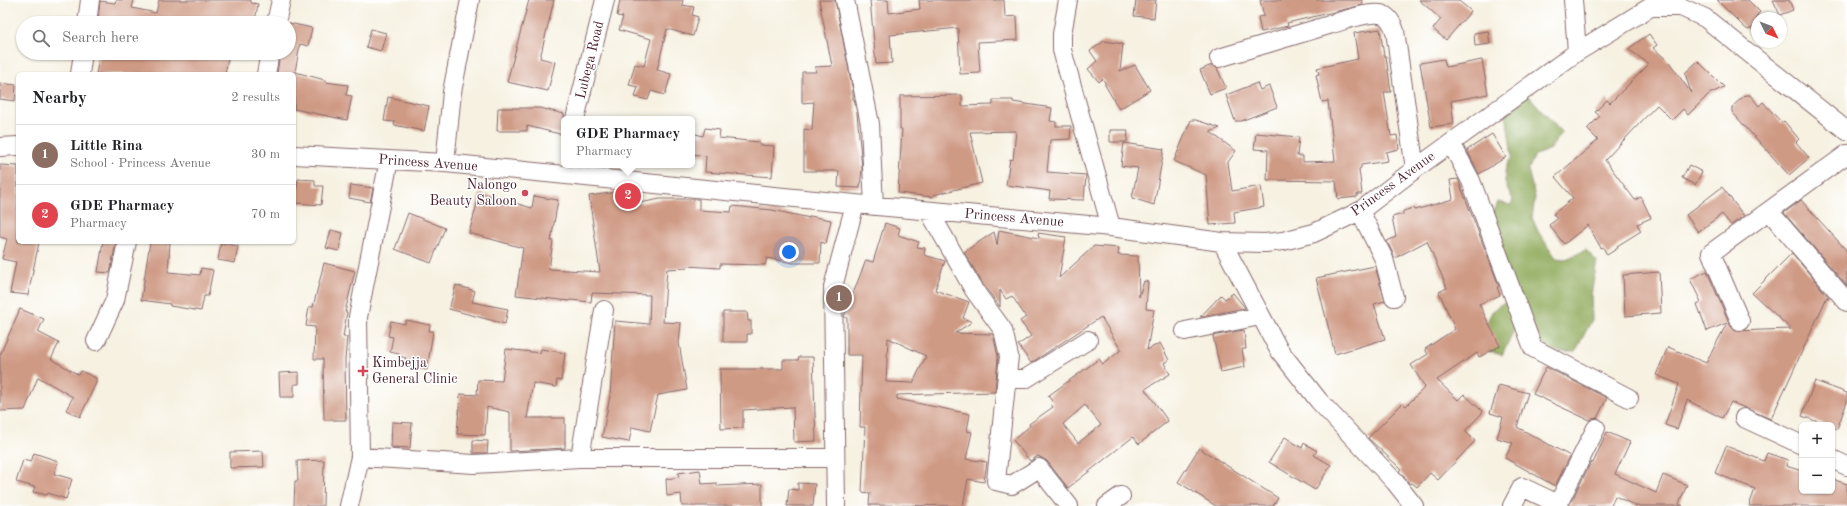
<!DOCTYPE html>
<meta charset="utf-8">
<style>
body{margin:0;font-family:"Old Standard TT",serif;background:#f2f2f2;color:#202124}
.controls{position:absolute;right:12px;bottom:12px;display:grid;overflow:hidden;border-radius:6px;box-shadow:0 1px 3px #0004}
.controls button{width:36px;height:36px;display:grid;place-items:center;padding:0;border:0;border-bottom:1px solid #e0e0e0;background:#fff;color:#202124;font:20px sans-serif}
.compass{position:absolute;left:1751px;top:12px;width:36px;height:36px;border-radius:50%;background:#fff;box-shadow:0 1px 3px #0004;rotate:132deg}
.you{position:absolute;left:789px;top:252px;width:14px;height:14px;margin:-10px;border:3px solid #fff;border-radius:50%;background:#1a73e8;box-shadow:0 0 0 6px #1a73e833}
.badge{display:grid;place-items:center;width:26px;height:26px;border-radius:50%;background:#7c3aed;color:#fff;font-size:13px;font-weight:700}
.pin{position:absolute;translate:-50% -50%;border:2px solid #fff;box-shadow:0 1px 4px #0006}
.popup{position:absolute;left:561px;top:116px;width:134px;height:52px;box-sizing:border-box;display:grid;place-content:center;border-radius:6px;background:#fff;filter:drop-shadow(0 1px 3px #0005);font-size:13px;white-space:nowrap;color:#757577}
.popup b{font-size:15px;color:#202124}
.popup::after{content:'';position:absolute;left:50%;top:100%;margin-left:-8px;border:8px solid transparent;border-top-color:#fff}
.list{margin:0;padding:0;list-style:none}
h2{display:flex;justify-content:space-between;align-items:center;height:52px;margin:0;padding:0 16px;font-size:17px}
h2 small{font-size:13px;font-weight:400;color:#757577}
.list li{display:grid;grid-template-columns:26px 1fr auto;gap:12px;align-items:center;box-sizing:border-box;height:60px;padding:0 16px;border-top:1px solid #e0e0e0}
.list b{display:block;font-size:15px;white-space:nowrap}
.list p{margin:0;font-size:13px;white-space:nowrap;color:#757577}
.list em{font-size:13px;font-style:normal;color:#757577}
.icon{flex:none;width:22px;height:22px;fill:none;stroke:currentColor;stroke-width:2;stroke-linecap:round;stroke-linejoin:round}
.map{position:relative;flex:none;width:1847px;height:506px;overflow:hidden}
.search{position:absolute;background:#fff;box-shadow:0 1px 3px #0004;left:16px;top:16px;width:280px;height:44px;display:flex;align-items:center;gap:10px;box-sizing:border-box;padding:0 14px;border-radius:22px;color:#757577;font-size:15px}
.panel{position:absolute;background:#fff;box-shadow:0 1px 3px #0004;left:16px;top:72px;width:280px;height:172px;border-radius:6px}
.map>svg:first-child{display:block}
</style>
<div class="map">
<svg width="1847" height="506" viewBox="0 0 1847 506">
<rect width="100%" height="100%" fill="#fff"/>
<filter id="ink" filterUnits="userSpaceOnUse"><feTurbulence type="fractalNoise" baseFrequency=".025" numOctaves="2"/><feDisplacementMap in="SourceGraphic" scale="8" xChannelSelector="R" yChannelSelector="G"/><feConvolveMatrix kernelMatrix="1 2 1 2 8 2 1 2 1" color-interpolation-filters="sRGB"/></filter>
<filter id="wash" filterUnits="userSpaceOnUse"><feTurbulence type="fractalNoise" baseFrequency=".012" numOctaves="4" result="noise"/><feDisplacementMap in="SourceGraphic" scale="16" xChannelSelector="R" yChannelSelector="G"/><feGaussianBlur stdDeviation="0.9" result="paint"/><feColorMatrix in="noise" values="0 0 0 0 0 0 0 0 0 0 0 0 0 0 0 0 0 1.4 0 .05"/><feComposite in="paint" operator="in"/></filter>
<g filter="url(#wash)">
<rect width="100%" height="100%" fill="#f6f1e1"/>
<!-- forest -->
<path fill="#90aa5c" stroke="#6d6444" d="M 1529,96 L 1562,133 L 1549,150 L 1535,155 L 1528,170 L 1535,197 L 1532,218 L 1539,233 L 1556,258 L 1566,259 L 1586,250 L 1597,261 L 1591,295 L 1592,320 L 1575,352 L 1557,352 L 1514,330 L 1502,355 L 1487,351 C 1487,328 1483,308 1510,301 L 1487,227 L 1498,202 L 1511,205 L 1513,199 C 1503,185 1501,171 1512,157 L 1507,120 L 1502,108 Z"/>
<g id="blocks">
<!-- building -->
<path fill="#cf9a84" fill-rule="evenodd" d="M 116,0 L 134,0 L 132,8 L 156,13 L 159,0 L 251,0 L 251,3 L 258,4 L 255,21 L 245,19 L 245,23 L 210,19 L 210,23 L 98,23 L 100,1 L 115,3 Z
M 529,0 L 554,0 L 540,58 L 555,62 L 548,91 L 507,82 Z
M 620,0 L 683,0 L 682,5 L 694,7 L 692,15 L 698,17 L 693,36 L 667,29 L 657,70 L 671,74 L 665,95 L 651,91 L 648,100 L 635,97 L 638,87 L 629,85 L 635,64 L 644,66 L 651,39 L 619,30 L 623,17 L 617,16 Z
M 819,0 L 835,0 L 853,91 L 853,99 L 854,99 L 857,113 L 862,168 L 860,188 L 838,187 L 839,171 L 804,171 L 804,129 L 812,130 L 814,102 L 802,103 L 802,72 L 816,72 L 815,67 L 832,66 Z
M 870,0 L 888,0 L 889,13 L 920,9 L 919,0 L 1004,0 L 1005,17 L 1017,16 L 1018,40 L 978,42 L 980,73 L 960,74 L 958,28 L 890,35 L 892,63 L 876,64 Z
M 1136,0 L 1156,0 L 1154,18 L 1134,16 Z
M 1260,0 L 1362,0 L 1363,5 L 1287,23 L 1288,26 L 1261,32 L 1258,17 L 1264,16 Z
M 1419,0 L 1458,0 L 1471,11 L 1446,40 L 1433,29 L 1441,19 Z
M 1717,0 L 1748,0 L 1760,12 L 1757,15 L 1757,26 L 1748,30 L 1744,27 Z
M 1773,0 L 1789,0 L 1793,10 L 1780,15 Z
M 289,23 L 312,28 L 308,46 L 300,44 L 295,72 L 325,80 L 325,82 L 348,85 L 346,95 L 352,96 L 347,120 L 294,109 L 294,74 L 277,74 L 280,53 L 289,53 Z
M 371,29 L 386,33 L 381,51 L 366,47 Z
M 1380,29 L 1384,56 L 1386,56 L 1391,92 L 1384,92 L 1391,136 L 1397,135 L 1399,149 L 1386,152 L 1388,161 L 1361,165 L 1361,168 L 1359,169 L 1362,194 L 1357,194 L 1357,197 L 1338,199 L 1336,181 L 1267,180 L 1268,150 L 1254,149 L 1256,133 L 1299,137 L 1297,156 L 1303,156 L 1303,162 L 1335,161 L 1328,101 L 1322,102 L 1316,75 L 1319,74 L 1317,68 L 1358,59 L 1354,33 Z
M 1488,31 L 1490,44 L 1475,46 L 1474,33 Z
M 1649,34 L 1657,45 L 1653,48 L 1669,62 L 1691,93 L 1685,73 L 1698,61 L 1724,87 L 1709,94 L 1688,115 L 1683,109 L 1672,120 L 1657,105 L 1605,160 L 1635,200 L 1641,197 L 1651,218 L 1637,224 L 1641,231 L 1617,246 L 1618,248 L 1607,255 L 1603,247 L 1601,248 L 1588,225 L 1564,244 L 1549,225 L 1557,219 L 1553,214 L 1573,198 L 1555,177 L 1598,140 L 1587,129 L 1600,116 L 1595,112 L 1607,100 L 1610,103 L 1649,64 L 1628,49 Z
M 1104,41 L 1123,44 L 1120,71 L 1135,65 L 1150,90 L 1119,109 L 1105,85 L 1105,82 L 1102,79 L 1099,82 L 1088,69 L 1097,61 L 1090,51 Z
M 100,53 L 180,53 L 199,57 L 206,56 L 206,53 L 229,53 L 225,74 L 96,74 Z
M 1444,59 L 1446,67 L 1482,60 L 1488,94 L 1451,101 L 1454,124 L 1431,127 L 1420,63 Z
M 1212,65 L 1217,68 L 1226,88 L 1210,94 L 1200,70 Z
M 0,83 L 16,85 L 15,101 L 0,99 Z
M 1257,83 L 1260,90 L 1269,86 L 1277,107 L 1241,121 L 1235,121 L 1226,95 Z
M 962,95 L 962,106 L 993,105 L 993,100 L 1013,100 L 1013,102 L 1052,108 L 1050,121 L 1056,122 L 1056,126 L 1071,126 L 1070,139 L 1050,140 L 1047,172 L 1086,175 L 1084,200 L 1049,199 L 1050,191 L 1006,185 L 1010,159 L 1013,160 L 1016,131 L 970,132 L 982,183 L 933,195 L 933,197 L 898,193 L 902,129 L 900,129 L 900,96 Z
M 1745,95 L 1750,95 L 1759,106 L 1763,102 L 1782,123 L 1784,121 L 1799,139 L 1796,142 L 1809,158 L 1789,175 L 1732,112 L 1732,107 Z
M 388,97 L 429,106 L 424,131 L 394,125 L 395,122 L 384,121 Z
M 498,108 L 540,108 L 564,114 L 564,135 L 527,126 L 527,131 L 497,131 Z
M 1191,120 L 1196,120 L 1220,128 L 1210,132 L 1236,151 L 1228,162 L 1232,191 L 1261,186 L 1264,207 L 1234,212 L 1235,223 L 1210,225 L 1206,175 L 1174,161 Z
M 705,128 L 720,130 L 719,138 L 759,142 L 759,145 L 774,146 L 772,177 L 705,172 L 706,156 L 692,154 L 692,133 L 703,136 Z
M 1110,130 L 1128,130 L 1127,142 L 1110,142 Z
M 1492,134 L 1506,157 L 1479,174 L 1467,150 Z
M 1124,143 L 1164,149 L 1154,205 L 1132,198 L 1138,168 L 1121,166 Z
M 0,165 L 18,166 L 18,242 L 39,242 L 28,295 L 10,293 L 16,262 L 2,259 L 7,239 L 0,237 Z
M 1689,165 L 1702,172 L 1695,185 L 1682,178 Z
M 298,179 L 315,180 L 315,186 L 323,186 L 321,205 L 295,203 Z
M 1458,179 L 1499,286 L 1497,287 L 1500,295 L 1479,304 L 1500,346 L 1479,357 L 1477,353 L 1437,380 L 1458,400 L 1464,394 L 1483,412 L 1465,431 L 1475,441 L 1438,480 L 1430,473 L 1417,487 L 1412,483 L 1410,484 L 1399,471 L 1401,469 L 1368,438 L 1403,403 L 1406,406 L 1425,387 L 1411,365 L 1428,354 L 1425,349 L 1455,329 L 1439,292 L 1447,288 L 1427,241 L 1395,258 L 1387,241 L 1396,237 L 1392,217 L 1403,214 L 1403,211 L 1414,208 L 1415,210 L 1453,199 L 1450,180 Z
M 351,185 L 373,188 L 370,202 L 349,198 Z
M 1722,187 L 1744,216 L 1731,225 L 1722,214 L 1698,232 L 1686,215 Z
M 623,191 L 625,206 L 660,199 L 699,199 L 699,210 L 731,212 L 732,206 L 772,210 L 810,218 L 810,216 L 831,220 L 826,244 L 821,242 L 820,263 L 793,263 L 767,258 L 765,265 L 720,264 L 720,268 L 687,266 L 687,268 L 667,269 L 663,322 L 681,323 L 679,343 L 687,390 L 658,395 L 650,431 L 632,427 L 629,442 L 602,437 L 610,396 L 615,321 L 649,324 L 650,295 L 592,293 L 591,302 L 570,300 L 570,301 L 516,295 L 523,248 L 469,233 L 480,193 L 532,208 L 534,196 L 558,200 L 551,241 L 553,241 L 549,269 L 600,272 L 589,196 Z
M 1801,200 L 1847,251 L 1847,286 L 1784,213 Z
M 408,213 L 445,228 L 431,263 L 395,249 Z
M 885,223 L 900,228 L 898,235 L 919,242 L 917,247 L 925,248 L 924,255 L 945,261 L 935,290 L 969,302 L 963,318 L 972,322 L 955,333 L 993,334 L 998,357 L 995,392 L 897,395 L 897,399 L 970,414 L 967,431 L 972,432 L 966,459 L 987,462 L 984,482 L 968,479 L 963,506 L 869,505 L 870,493 L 862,492 L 865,427 L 860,427 L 862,355 L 847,355 L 847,318 L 844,317 L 866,260 L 873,262 ZM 888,338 L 926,356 L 913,383 L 886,382 Z
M 331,230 L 343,233 L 339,251 L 326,248 Z
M 999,230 L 1039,238 L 1038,233 L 1066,237 L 1059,278 L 1094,246 L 1119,248 L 1118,255 L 1138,256 L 1139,297 L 1144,281 L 1148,282 L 1146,309 L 1154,310 L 1147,350 L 1160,343 L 1169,360 L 1164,363 L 1170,374 L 1145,389 L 1168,421 L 1139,444 L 1133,437 L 1068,488 L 1047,461 L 1038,456 L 1030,461 L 1013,440 L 1030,426 L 1029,424 L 1053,407 L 1051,404 L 1053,402 L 1048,396 L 1099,359 L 1103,364 L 1121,350 L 1101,317 L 1031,363 L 1018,345 L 1031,336 L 1020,321 L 1026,317 L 1012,296 L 1006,299 L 1000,290 L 1000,307 L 983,284 L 964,252 L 994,232 L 997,245 ZM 1085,405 L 1101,425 L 1078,443 L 1063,424 Z
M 103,242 L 116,242 L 110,273 L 98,272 Z
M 150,242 L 170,242 L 168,272 L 200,275 L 201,268 L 213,270 L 208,296 L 204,296 L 201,311 L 170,306 L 170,304 L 141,300 Z
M 221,243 L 238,246 L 235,263 L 218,260 Z
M 1792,253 L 1830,299 L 1827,297 L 1771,419 L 1731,402 L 1722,418 L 1687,400 L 1677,429 L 1665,425 L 1679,384 L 1656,375 L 1668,347 L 1706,363 L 1727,323 L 1707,331 L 1697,304 L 1701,302 L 1690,279 L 1707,271 L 1730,325 L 1735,331 L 1791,329 L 1752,293 Z
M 324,263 L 355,271 L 345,312 L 347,312 L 343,337 L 347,337 L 345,360 L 346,420 L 324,420 L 323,359 L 314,359 L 315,327 L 306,326 L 309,307 L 313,307 Z
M 1375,266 L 1385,301 L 1374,304 L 1385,339 L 1335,354 L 1316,278 Z
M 1659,272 L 1661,313 L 1625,316 L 1623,275 Z
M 456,285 L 475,291 L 472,302 L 508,309 L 505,324 L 449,309 Z
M 1233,293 L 1245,308 L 1200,317 L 1221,295 L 1225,299 Z
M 20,309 L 44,319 L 38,332 L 59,343 L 51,359 L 79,375 L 81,371 L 96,378 L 96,383 L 80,417 L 66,410 L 73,397 L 38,377 L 25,410 L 0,411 L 0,355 Z
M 723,312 L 747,312 L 748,321 L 751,321 L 751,334 L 747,334 L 747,342 L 723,342 Z
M 406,320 L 430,325 L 429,331 L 433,331 L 427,370 L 404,366 L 406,358 L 399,356 L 399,354 L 390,352 L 393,337 L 388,336 L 391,321 L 405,324 Z
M 1244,330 L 1246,349 L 1242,349 L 1245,367 L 1221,372 L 1213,336 Z
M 506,349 L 540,353 L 541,349 L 565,353 L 561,381 L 557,380 L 556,387 L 533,383 L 527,418 L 565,418 L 565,448 L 510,451 L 510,412 L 487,407 L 485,435 L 457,434 L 460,394 L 477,395 L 478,380 L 502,381 Z
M 799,357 L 813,357 L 816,441 L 794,442 L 793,407 L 743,410 L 743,428 L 721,429 L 720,369 L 783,369 L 783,360 L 798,360 Z
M 1546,367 L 1607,398 L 1597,418 L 1589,420 L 1533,394 Z
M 299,372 L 299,384 L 294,384 L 294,397 L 280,397 L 279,373 Z
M 1815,381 L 1847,393 L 1847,402 L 1837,429 L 1832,427 L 1832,425 L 1827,425 L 1802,416 Z
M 1499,385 L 1528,393 L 1517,427 L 1570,456 L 1555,486 L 1505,458 L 1513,443 L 1497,438 L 1503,417 L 1490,413 Z
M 392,422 L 412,423 L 410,448 L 391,447 Z
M 1607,432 L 1630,442 L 1615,474 L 1656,493 L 1663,475 L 1687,485 L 1679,504 L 1683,506 L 1636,506 L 1615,496 L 1611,506 L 1569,506 L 1591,462 L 1593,463 Z
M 1285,437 L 1302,448 L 1304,443 L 1317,451 L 1314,455 L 1331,465 L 1315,490 L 1269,462 Z
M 473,440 L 488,441 L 487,453 L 473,453 Z
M 1726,446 L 1764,461 L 1767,453 L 1788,460 L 1786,466 L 1802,471 L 1802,491 L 1832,491 L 1832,479 L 1847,484 L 1847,506 L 1749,506 L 1755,489 L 1715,473 Z
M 1199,448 L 1278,498 L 1273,506 L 1216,506 L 1178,482 Z
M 263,451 L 264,467 L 230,468 L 230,452 Z
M 34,453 L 58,461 L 54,474 L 72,479 L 66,499 L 48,493 L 47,495 L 33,492 L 35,487 L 16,482 L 23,460 L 31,462 Z
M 324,460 L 323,506 L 294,506 L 295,481 L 298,481 L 297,461 Z
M 700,470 L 702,484 L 717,483 L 717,486 L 762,484 L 762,506 L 682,506 L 681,494 L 667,496 L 666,479 L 679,477 L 678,473 Z
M 798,483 L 815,484 L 813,506 L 787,506 L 789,489 L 798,490 Z"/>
</g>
</g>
<g filter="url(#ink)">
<use href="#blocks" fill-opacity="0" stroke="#86686b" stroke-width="1"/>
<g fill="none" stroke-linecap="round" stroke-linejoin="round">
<defs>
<path id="minor" d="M 845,0 L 870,124 L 874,206
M 1068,0 L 1062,34 L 1062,50 L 1111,227
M 1573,0 L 1577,52
M 1652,7 L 1681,7 L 1705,18 L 1847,131
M 87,23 L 90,0
M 276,23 L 281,0
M 1219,58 C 1256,47 1292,36 1329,25 C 1342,21 1366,12 1380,14 C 1388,15 1393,24 1395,31 L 1415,169
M 80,74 L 83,53
M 266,74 L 270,53
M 575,119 L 605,0
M 1451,143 L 1471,181 L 1533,348 L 1629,398
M 0,147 L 18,146
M 294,155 L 445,163 L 855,204 L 1111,227 L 1222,242 L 1265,243 L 1283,241 L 1314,233 L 1360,211 L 1415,169 L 1577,52 L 1662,0
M 445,163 L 452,92 L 470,0
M 929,211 L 974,290 L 1003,330 L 1009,356 L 996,481 L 1012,485 L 1039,468 L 1069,506
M 1360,211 L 1384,259 L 1394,297
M 1769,211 L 1847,302
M 1222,242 L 1279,350 L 1319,401 L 1395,482 L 1414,506
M 1740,321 L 1711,253 L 1847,154
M 1185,331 L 1260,316
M 96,341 L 115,300 L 127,242
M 1007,379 L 1025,379 L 1088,340
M 1744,418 L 1802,445
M 360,457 L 474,464 L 580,458 L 835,458
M 580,458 L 604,310
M 1832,459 L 1847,466
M 349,506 L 360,457 L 358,317 L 389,160
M 836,506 L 833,287 L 855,204
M 1107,506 L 1121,496
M 1512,506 L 1522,487 L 1558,504 L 1596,428"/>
</defs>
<!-- minor casing -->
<use href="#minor" stroke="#86686b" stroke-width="20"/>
<!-- minor -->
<use href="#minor" stroke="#fff" stroke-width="18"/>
</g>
</g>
<!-- markers -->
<g fill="#d1495b" stroke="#fff" stroke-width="1.5">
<circle cx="525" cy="193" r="4"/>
<path d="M361 365h4v4h4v4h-4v4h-4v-4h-4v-4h4z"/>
</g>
<g text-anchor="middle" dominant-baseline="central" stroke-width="3" stroke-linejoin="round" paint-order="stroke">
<!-- street labels -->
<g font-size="14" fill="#4a1f2b" stroke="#fff">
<text transform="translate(590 60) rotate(-76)">Lubega Road</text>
<text transform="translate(428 163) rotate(4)">Princess Avenue</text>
<text transform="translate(1393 184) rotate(-36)">Princess Avenue</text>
<text transform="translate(1014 218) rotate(5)">Princess Avenue</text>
</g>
<!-- poi labels -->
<g font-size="14" fill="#4a1f2b" stroke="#fff" text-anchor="end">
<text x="517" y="185">Nalongo<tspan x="517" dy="16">Beauty Saloon</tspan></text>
<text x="372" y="363" text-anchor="start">Kimbejja<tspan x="372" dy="16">General Clinic</tspan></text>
</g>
</g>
</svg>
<div class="controls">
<button>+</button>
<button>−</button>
</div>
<svg class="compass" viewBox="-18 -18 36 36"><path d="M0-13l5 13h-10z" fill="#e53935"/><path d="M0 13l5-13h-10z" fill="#757577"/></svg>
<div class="you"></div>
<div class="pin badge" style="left:839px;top:298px;background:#8d6e63">1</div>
<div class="pin badge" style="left:628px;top:196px;background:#e0444e">2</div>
<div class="popup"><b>GDE Pharmacy</b>Pharmacy</div>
<div class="search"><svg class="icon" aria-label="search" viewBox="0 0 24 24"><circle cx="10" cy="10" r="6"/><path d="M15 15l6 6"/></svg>Search here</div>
<section class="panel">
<h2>Nearby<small>2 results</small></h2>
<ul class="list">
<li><span class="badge" style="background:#8d6e63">1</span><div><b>Little Rina</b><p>School · Princess Avenue</p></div><em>30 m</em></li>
<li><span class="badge" style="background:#e0444e">2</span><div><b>GDE Pharmacy</b><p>Pharmacy</p></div><em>70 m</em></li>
</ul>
</section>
</div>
